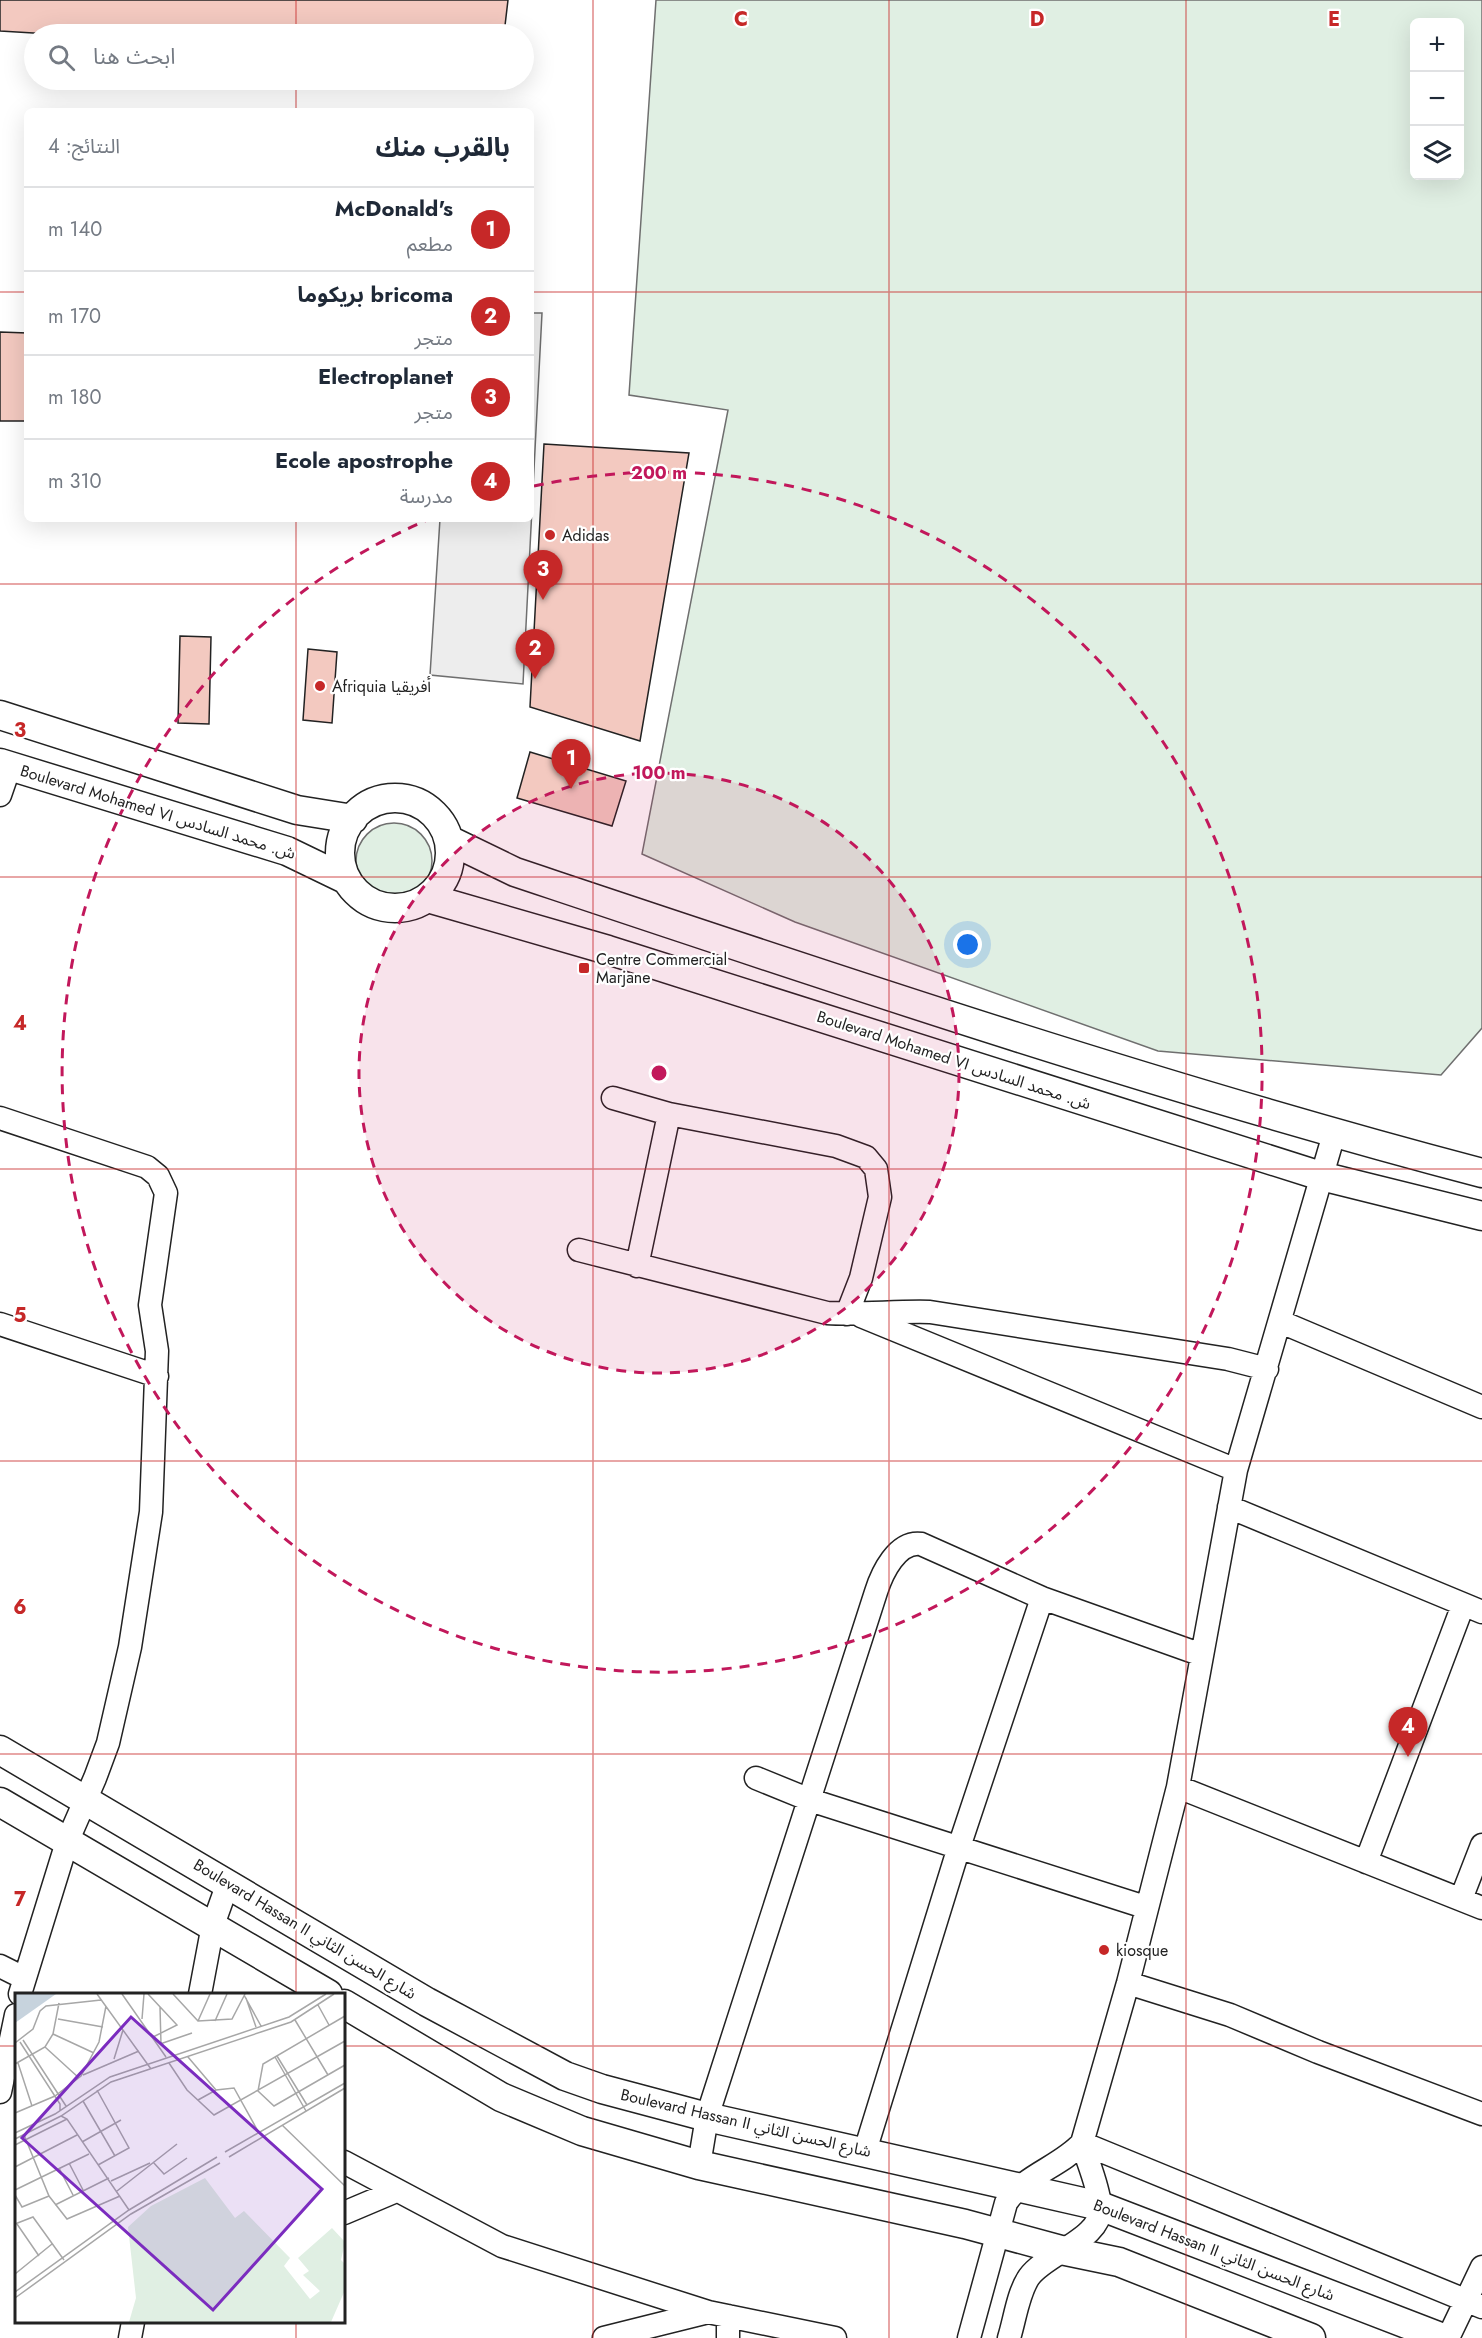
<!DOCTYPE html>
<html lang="ar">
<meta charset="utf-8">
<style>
body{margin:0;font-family:Jost,"Noto Sans Arabic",sans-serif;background:#f6f6f7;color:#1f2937;direction:rtl}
.controls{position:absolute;right:18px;top:18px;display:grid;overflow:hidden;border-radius:9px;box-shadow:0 6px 24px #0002}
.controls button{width:54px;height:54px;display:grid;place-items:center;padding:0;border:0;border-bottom:2px solid #e0e1e3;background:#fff;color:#1f2937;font:30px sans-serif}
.you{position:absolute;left:968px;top:945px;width:21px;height:21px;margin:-15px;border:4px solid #fff;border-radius:50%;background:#1a73e8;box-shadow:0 0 0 9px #1a73e833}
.badge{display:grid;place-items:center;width:39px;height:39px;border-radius:50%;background:#c62828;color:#fff;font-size:20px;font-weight:700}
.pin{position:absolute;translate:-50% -50px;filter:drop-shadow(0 2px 3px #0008)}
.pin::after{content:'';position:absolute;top:32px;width:21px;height:18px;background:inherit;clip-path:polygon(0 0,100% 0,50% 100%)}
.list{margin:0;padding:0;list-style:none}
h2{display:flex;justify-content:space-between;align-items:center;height:78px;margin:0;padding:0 24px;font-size:26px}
h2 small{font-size:20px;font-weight:400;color:#747a83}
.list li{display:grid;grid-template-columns:39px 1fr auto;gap:18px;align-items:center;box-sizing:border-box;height:84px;padding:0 24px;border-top:2px solid #e0e1e3}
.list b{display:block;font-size:22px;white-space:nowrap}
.list p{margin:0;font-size:20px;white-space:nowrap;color:#747a83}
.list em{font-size:20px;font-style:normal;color:#747a83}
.icon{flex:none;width:33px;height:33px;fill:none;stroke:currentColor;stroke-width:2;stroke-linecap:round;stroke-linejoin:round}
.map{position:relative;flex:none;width:1482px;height:2338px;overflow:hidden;direction:ltr}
.search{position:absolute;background:#fff;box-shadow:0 6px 24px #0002;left:24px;top:24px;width:510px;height:66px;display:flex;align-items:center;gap:15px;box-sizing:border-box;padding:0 21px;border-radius:33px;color:#747a83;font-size:22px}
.panel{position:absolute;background:#fff;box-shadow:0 6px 24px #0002;left:24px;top:108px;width:510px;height:414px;border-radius:9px;direction:rtl}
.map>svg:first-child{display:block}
</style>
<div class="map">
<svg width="1482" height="2338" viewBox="0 0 1482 2338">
<rect width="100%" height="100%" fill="#fff"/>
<!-- green -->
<path fill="#e0efe3" stroke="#6f6f6f" stroke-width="1.5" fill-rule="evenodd" d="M 656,0 L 1482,0 L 1482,1028 L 1441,1075 L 1158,1051 L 795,922 L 642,854 L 728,410 L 629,395 ZM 1414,22 L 1460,22 L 1460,176 L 1414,176 Z
M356 861a38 38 0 1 1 76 0a38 38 0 1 1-76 0Z"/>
<!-- parking -->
<path fill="#ededed" stroke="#6f6f6f" stroke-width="1.5" d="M 531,313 L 542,313 L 523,684 L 430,675 L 440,519 L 531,519 Z"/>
<!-- building -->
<path fill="#f3c9c0" stroke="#222" stroke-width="1.5" d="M 0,0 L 508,0 L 504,34 L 50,34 L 0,31 Z
M 0,332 L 27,333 L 27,421 L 0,421 Z
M 544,444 L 689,453 L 640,741 L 530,707 Z
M 180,636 L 211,637 L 209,724 L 178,723 Z
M 308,649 L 337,652 L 332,723 L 303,720 Z
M 530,752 L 626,781 L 612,826 L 517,798 Z"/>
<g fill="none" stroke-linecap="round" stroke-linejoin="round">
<defs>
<path id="minor" d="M 0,795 L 10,766
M 613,1098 L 669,1114 L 836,1146 L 866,1157 L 876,1169 L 880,1197 L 861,1278 L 847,1314
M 0,1118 L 147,1167 L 158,1176 L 166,1193 L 150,1305 L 157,1351 L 151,1512 L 130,1647 L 108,1743 L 95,1778 L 67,1842 L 20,1994
M 579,1250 L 827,1313 C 862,1315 895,1311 930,1312 L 1228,1359 L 1267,1369
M 637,1266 L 669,1114
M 861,1316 L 1236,1470
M 1281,1322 L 1482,1407
M 0,1324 L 157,1376
M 1229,1507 L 1482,1612
M 756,1778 L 810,1800 L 1145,1907
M 1178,1787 L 1482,1908
M 1366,1862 L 1463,1605
M 1461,1899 L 1482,1845
M 0,1966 L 24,1978
M 1128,1983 L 1230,2015 L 1318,2052 L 1482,2114
M 200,1994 L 213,1925 L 228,1883
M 0,2092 L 16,2015
M 1082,2143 L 1482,2307
M 865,2151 L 959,1847 L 1042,1598
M 344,2162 L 502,2246 L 708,2312
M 699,2165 L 707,2117 L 876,1592 C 882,1573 897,1541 921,1544 L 1042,1598 L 1202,1655
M 344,2213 L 396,2191
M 728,2316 L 728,2338
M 130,2338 L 133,2322
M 604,2338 L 708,2312 L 835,2338
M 969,2338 L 1006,2203 C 1024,2175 1060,2167 1082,2143 L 1128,1983 L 1178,1787 L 1236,1470 L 1334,1134
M 1009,2338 C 1015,2319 1018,2293 1029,2277 C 1046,2253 1105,2238 1100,2205 C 1098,2185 1088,2163 1082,2143
M 1448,2338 L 1482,2267"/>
<path id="major" d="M 0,715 L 297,810 L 353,819
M 0,763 L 287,851 L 347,880
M340 853a55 55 0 1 1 110 0a55 55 0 1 1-110 0Z
M 449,840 L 515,872 C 835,979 1155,1087 1482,1173
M 428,898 L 608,950 L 1321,1176 L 1482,1216
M 0,1750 L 427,2002 L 565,2076 L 602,2089 L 707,2117 L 1100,2206 L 1443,2338
M 0,1802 L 328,1994
M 344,2004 L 501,2097 L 582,2131 L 699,2165 L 965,2224 L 1061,2250 L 1119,2262 L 1311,2338"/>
</defs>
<!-- minor casing -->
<use href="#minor" stroke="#222" stroke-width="25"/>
<!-- major casing -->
<use href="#major" stroke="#222" stroke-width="31"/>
<!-- minor -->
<use href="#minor" stroke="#fff" stroke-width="22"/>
<!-- major -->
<use href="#major" stroke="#fff" stroke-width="28"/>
</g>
<!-- grid -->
<path fill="none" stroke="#c62828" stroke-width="1.5" stroke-opacity="0.55" d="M 296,0 L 296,34M 593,0 L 593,2338M 889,0 L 889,2338M 1186,0 L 1186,2338M 296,80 L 296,111M 0,292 L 27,292M 531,292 L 1482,292M 296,519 L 296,1994M 0,584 L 1482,584M 0,877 L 1482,877M 0,1169 L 1482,1169M 0,1461 L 1482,1461M 0,1754 L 1482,1754M 0,2046 L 16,2046M 344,2046 L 1482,2046M 296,2322 L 296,2338"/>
<!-- distance rings -->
<circle cx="659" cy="1073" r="300" fill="#c2185b" fill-opacity=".12"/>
<g fill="none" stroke="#c2185b" stroke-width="3" stroke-dasharray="10 8">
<circle cx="659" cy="1073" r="300"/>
<path d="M534 486A600 600 0 1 1 425 521"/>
</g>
<!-- markers -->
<g fill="#c62828" stroke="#fff" stroke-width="2">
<circle cx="550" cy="535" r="6"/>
<circle cx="320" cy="686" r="6"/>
<rect x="578" y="962" width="12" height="12" rx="3"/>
<circle cx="1104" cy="1950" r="6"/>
</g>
<g text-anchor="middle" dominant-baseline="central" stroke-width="4.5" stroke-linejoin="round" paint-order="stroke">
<!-- poi labels -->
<g font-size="16" fill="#222" stroke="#fff" text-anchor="start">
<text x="562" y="535">Adidas</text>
<text x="332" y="686">Afriquia أفريقيا</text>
<text x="596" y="959">Centre Commercial<tspan x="596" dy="18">Marjane</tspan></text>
<text x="1116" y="1950">kiosque</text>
</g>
<!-- street labels -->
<g font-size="16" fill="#222" stroke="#fff">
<text transform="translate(158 812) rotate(17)">Boulevard Mohamed VI ش. محمد السادس</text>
<text transform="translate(954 1060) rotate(18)">Boulevard Mohamed VI ش. محمد السادس</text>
<text transform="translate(305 1929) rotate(31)">Boulevard Hassan II شارع الحسن الثاني</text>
<text transform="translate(746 2123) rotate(13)">Boulevard Hassan II شارع الحسن الثاني</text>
<text transform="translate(1214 2250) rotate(21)">Boulevard Hassan II شارع الحسن الثاني</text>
</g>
</g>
<!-- overview -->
<g transform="translate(15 1993)">
<rect width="330" height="330" fill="#fff"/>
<path d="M 190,185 L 220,225 L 229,218 L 275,265 L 269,273 L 295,306 L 305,298 L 288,282 L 294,278 L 283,265 L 317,235 L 330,249 L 326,267 L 330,271 L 330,297 L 316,329 L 114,329 L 121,305 L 113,234 L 136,213 Z" fill="#e0efe3"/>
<path d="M 0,1 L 41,1 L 0,30 Z" fill="#c7d3dd"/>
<path fill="none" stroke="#a7a7a7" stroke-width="1.5" d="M 82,1 L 136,76M 107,1 L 151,64M 133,1 L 162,32 L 138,44M 158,1 L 183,28 L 217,26 L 230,1M 229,2 L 246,33M 231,5 L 241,34M 303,12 L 314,32M 145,14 L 146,51M 330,23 L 248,71 L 243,98 L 259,113 L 330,72M 43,26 L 88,34M 127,26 L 129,1M 280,27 L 313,82M 183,28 L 195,1M 200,28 L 212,1M 38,41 L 79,60M 8,47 L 51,113M 5,49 L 45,111 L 45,118M 0,50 L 18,36 L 25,18 L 31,13 L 86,7M 145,51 L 177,40M 30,54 L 64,85M 262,63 L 292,112M 173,64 L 201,97M 260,64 L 291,118M 99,66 L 108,37M 3,70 L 17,113M 154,70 L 172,97 L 199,122 L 330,48M 0,71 L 30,54 L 38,41 L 44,10M 68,82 L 124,58M 82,97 L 114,155 L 83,172M 183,107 L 201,97 L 219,95 L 244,140M 68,108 L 100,163M 0,120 L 40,103 L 66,83 L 84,49 L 91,13M 46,123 L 52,126 L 114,217M 267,132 L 330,193M 0,140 L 40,121 L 95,84 L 274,24 L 311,1M 9,142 L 34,203 L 52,226 L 105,203M 0,146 L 46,123 L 96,89 L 276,29 L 319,1M 67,149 L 106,127M 0,152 L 52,126M 210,159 L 330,90M 214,164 L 330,95M 138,169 L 149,181 L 172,165M 54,170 L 68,197M 0,174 L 62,142M 44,175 L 58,202M 96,188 L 135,170M 0,197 L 74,161M 102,198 L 162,151M 0,202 L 7,214 L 34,203M 40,212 L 94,185M 0,231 L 18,224 L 49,267M 2,231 L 24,263M 0,281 L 37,251M 0,299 L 114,217 L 202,164M 0,305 L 116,221 L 205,170"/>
<path fill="#7b2cbf" fill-opacity="0.15" stroke="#7b2cbf" stroke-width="3" d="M 116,24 L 307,196 L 198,317 L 7,145 Z"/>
<rect width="330" height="330" fill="none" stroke="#222" stroke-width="3"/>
</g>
<g font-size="20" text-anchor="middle" font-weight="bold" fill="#c62828" stroke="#fff" stroke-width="4.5" stroke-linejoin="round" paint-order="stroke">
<text x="741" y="26">C</text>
<text x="1037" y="26">D</text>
<text x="1334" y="26">E</text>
<text x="20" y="737">3</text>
<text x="20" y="1030">4</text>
<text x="20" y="1322">5</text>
<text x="20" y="1614">6</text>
<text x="20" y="1906">7</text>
</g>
<circle cx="659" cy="1073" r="9" fill="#c2185b" stroke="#fff" stroke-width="3"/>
<g font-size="18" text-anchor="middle" font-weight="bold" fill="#c2185b" stroke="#fff" stroke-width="4.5" stroke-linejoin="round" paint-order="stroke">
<text x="659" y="479">200 m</text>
<text x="659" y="779">100 m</text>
</g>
</svg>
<div class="controls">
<button>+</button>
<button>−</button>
<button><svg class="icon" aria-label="layers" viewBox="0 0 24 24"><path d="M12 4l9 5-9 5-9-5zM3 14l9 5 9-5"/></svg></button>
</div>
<div class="you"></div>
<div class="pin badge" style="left:571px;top:789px">1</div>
<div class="pin badge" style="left:535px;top:679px">2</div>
<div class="pin badge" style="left:543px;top:600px">3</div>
<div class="pin badge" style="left:1408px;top:1757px">4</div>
<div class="search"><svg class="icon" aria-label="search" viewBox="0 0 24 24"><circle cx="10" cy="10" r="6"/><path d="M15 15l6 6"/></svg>ابحث هنا</div>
<section class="panel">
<h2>بالقرب منك<small>النتائج: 4</small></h2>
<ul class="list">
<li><span class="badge">1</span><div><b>McDonald's</b><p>مطعم</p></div><em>140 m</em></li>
<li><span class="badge">2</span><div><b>bricoma بريكوما</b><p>متجر</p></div><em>170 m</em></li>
<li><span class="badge">3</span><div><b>Electroplanet</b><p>متجر</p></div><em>180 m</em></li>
<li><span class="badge">4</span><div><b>Ecole apostrophe</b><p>مدرسة</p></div><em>310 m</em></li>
</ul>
</section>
</div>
